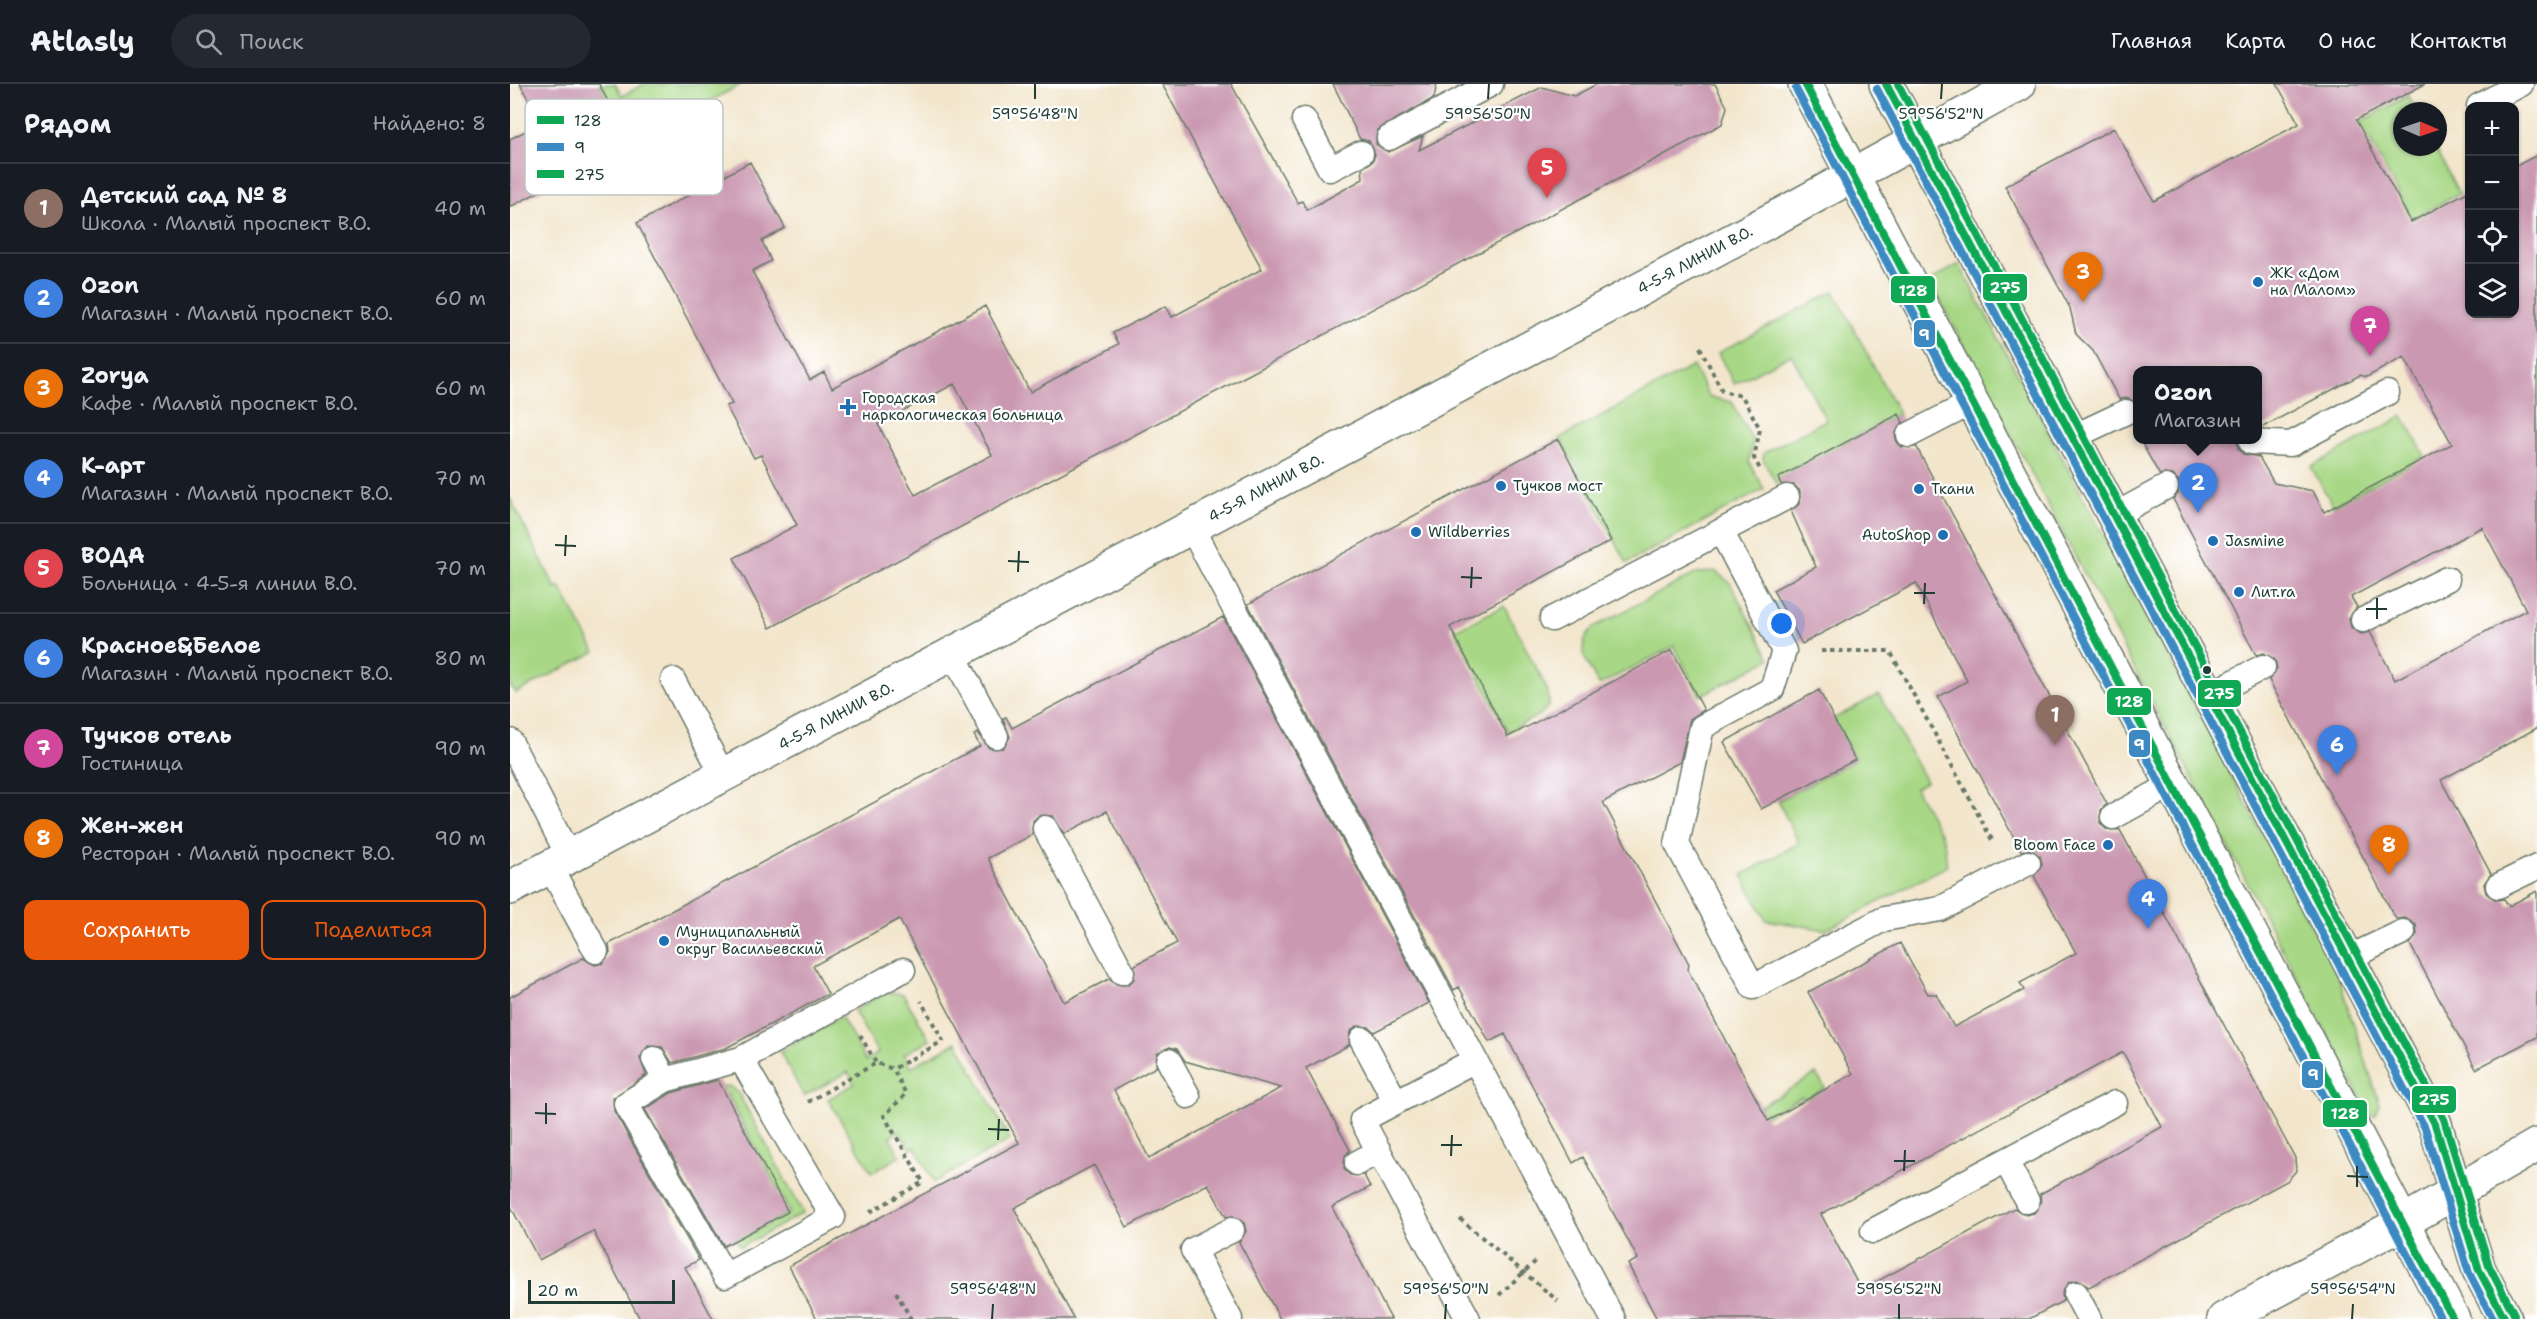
<!DOCTYPE html>
<html lang="ru">
<meta charset="utf-8">
<style>
body{margin:0;font-family:"Shantell Sans",sans-serif;background:#242831;color:#f1f3f6}
.controls{position:absolute;right:18px;top:18px;display:grid;overflow:hidden;border-radius:12px;box-shadow:0 2px 4px #0004}
.controls button{width:54px;height:54px;display:grid;place-items:center;padding:0;border:0;border-bottom:2px solid #363941;background:#171b24;color:#f1f3f6;font:30px sans-serif}
.compass{position:absolute;left:1883px;top:18px;width:54px;height:54px;border-radius:50%;background:#171b24;box-shadow:0 2px 4px #0004;rotate:92deg}
.scale{position:absolute;left:18px;bottom:15px;width:147px;box-sizing:border-box;padding-left:6px;border:3px solid #1f3d34;border-top:0;font-size:16px;line-height:21px;white-space:nowrap;color:#1f3d34;-webkit-text-stroke:4px #fff;paint-order:stroke}
.you{position:absolute;left:1272px;top:540px;width:21px;height:21px;margin:-15px;border:4px solid #fff;border-radius:50%;background:#1a73e8;box-shadow:0 0 0 9px #1a73e833}
.badge{display:grid;place-items:center;width:39px;height:39px;border-radius:50%;background:#ea580c;color:#fff;font-size:20px;font-weight:700}
.pin{position:absolute;translate:-50% -50px;filter:drop-shadow(0 2px 3px #0008)}
.pin::after{content:'';position:absolute;top:32px;width:21px;height:18px;background:inherit;clip-path:polygon(0 0,100% 0,50% 100%)}
.popup{position:absolute;left:1623px;top:282px;width:129px;height:78px;box-sizing:border-box;display:grid;place-content:center;border-radius:12px;background:#171b24;filter:drop-shadow(0 2px 4px #0005);font-size:20px;white-space:nowrap;color:#9ea1a6}
.popup b{font-size:22px;color:#f1f3f6}
.popup::after{content:'';position:absolute;left:50%;top:100%;margin-left:-12px;border:12px solid transparent;border-top-color:#171b24}
.list{margin:0;padding:0;list-style:none}
h2{display:flex;justify-content:space-between;align-items:center;height:78px;margin:0;padding:0 24px;font-size:26px}
h2 small{font-size:20px;font-weight:400;color:#9ea1a6}
.list li{display:grid;grid-template-columns:39px 1fr auto;gap:18px;align-items:center;box-sizing:border-box;height:90px;padding:0 24px;border-top:2px solid #363941}
.list b{display:block;font-size:22px;white-space:nowrap}
.list p{margin:0;font-size:20px;white-space:nowrap;color:#9ea1a6}
.list em{font-size:20px;font-style:normal;color:#9ea1a6}
.actions{display:flex;gap:12px;padding:18px 24px}
.actions a{flex:1;padding:14px 0;border:2px solid #ea580c;border-radius:12px;text-align:center;font-size:21px;color:#ea580c}
.actions .main{background:#ea580c;color:#fff}
.icon{flex:none;width:33px;height:33px;fill:none;stroke:currentColor;stroke-width:2;stroke-linecap:round;stroke-linejoin:round}
.map{position:relative;flex:none;width:2027px;height:1235px;overflow:hidden}
header{display:flex;align-items:center;gap:36px;box-sizing:border-box;height:84px;padding:0 30px;background:#171b24;border-bottom:2px solid #363941}
header strong{font-size:28px}
nav{display:flex;gap:33px;margin-inline-start:auto;font-size:21px}
.search{width:420px;height:54px;background:#242831;display:flex;align-items:center;gap:15px;box-sizing:border-box;padding:0 21px;border-radius:33px;color:#9ea1a6;font-size:22px}
main{display:flex}
aside{flex:1;background:#171b24}
.map>svg:first-child{display:block}
</style>
<header>
<strong>Atlasly</strong>
<div class="search"><svg class="icon" aria-label="search" viewBox="0 0 24 24"><circle cx="10" cy="10" r="6"/><path d="M15 15l6 6"/></svg>Поиск</div>
<nav><a>Главная</a><a>Карта</a><a>О нас</a><a>Контакты</a></nav>
</header>
<main>
<aside>
<h2>Рядом<small>Найдено: 8</small></h2>
<ul class="list">
<li><span class="badge" style="background:#8d6e63">1</span><div><b>Детский сад № 8</b><p>Школа · Малый проспект В.О.</p></div><em>40 m</em></li>
<li><span class="badge" style="background:#3f7fe0">2</span><div><b>Ozon</b><p>Магазин · Малый проспект В.О.</p></div><em>60 m</em></li>
<li><span class="badge" style="background:#e8710a">3</span><div><b>Zorya</b><p>Кафе · Малый проспект В.О.</p></div><em>60 m</em></li>
<li><span class="badge" style="background:#3f7fe0">4</span><div><b>К-арт</b><p>Магазин · Малый проспект В.О.</p></div><em>70 m</em></li>
<li><span class="badge" style="background:#e0444e">5</span><div><b>ВОДА</b><p>Больница · 4-5-я линии В.О.</p></div><em>70 m</em></li>
<li><span class="badge" style="background:#3f7fe0">6</span><div><b>Красное&amp;Белое</b><p>Магазин · Малый проспект В.О.</p></div><em>80 m</em></li>
<li><span class="badge" style="background:#d1479c">7</span><div><b>Тучков отель</b><p>Гостиница</p></div><em>90 m</em></li>
<li><span class="badge" style="background:#e8710a">8</span><div><b>Жен-жен</b><p>Ресторан · Малый проспект В.О.</p></div><em>90 m</em></li>
</ul>
<div class="actions"><a class="main">Сохранить</a><a>Поделиться</a></div>
</aside>
<div class="map">
<svg width="2027" height="1235" viewBox="0 0 2027 1235">
<rect width="100%" height="100%" fill="#fff"/>
<filter id="ink" filterUnits="userSpaceOnUse"><feTurbulence type="fractalNoise" baseFrequency=".0167" numOctaves="2"/><feDisplacementMap in="SourceGraphic" scale="12" xChannelSelector="R" yChannelSelector="G"/><feConvolveMatrix kernelMatrix="1 2 1 2 8 2 1 2 1" color-interpolation-filters="sRGB"/></filter>
<filter id="wash" filterUnits="userSpaceOnUse"><feTurbulence type="fractalNoise" baseFrequency=".008" numOctaves="4" result="noise"/><feDisplacementMap in="SourceGraphic" scale="24" xChannelSelector="R" yChannelSelector="G"/><feGaussianBlur stdDeviation="1.35" result="paint"/><feColorMatrix in="noise" values="0 0 0 0 0 0 0 0 0 0 0 0 0 0 0 0 0 1.4 0 .05"/><feComposite in="paint" operator="in"/></filter>
<g filter="url(#wash)">
<rect width="100%" height="100%" fill="#f2e5cb"/>
<!-- green -->
<path fill="#a8d886" stroke="#648a5d" stroke-width="1.5" d="M 89,0 L 105,0 L 112,12 L 134,0 L 232,0 L 120,60 Z
M 1898,12 L 1906,27 L 1892,27 L 1892,63 L 1925,63 L 1949,110 L 1902,135 L 1850,38 Z
M 1449,180 L 1828,892 L 1870,1021 L 1865,1031 L 1860,1031 L 1856,1024 L 1420,197 Z
M 1324,207 L 1389,330 L 1269,394 L 1270,397 L 1266,399 L 1253,375 L 1254,369 L 1316,336 L 1281,270 L 1224,300 L 1208,269 Z
M 1183,282 L 1199,313 L 1222,318 L 1243,357 L 1239,378 L 1254,405 L 1117,479 L 1050,354 Z
M 1893,332 L 1915,372 L 1823,422 L 1801,383 Z
M 0,414 L 46,505 L 50,503 L 85,568 L 6,609 L 0,602 Z
M 1205,487 L 1220,499 L 1260,575 L 1190,612 L 1164,562 L 1089,601 C 1077,579 1063,563 1084,543 L 1185,490 Z
M 994,522 L 1038,607 L 1039,621 L 1031,630 L 998,648 L 945,546 Z
M 1369,610 L 1416,698 L 1405,704 L 1434,756 L 1437,782 L 1316,846 L 1256,836 L 1232,791 L 1289,759 L 1268,717 L 1345,676 L 1323,635 Z
M 375,908 L 393,910 L 420,956 L 394,970 L 401,983 L 447,958 L 500,1056 L 424,1098 L 405,1063 L 401,1065 L 389,1047 L 380,1053 L 390,1072 L 362,1089 L 318,1015 L 344,1000 L 338,988 L 294,1012 L 270,968 L 331,933 L 356,977 L 368,969 L 344,927 Z
M 1306,990 L 1315,1004 L 1297,1014 L 1291,1013 L 1252,1034 L 1247,1024 Z
M 219,1002 L 229,1010 L 293,1129 L 230,1163 L 207,1124 L 219,1118 L 237,1152 L 280,1128 L 217,1010 L 173,1033 L 204,1004 Z"/>
<g id="blocks">
<!-- building -->
<path fill="#ca99b1" fill-rule="evenodd" d="M 10,0 L 89,0 L 120,60 L 0,123 L 0,55 L 31,39 Z
M 652,0 L 721,0 L 788,119 L 792,117 L 797,126 L 853,95 L 852,84 L 863,77 L 865,70 L 859,57 L 850,55 L 823,0 L 927,0 L 924,14 L 867,46 L 866,60 L 878,68 L 913,52 L 909,66 L 1032,3 L 1064,12 L 1087,0 L 1205,0 L 1217,23 L 1212,40 L 260,544 L 224,474 L 287,441 L 251,371 L 244,374 L 216,322 L 222,320 L 127,139 L 240,78 L 275,144 L 252,157 L 261,177 L 242,187 L 300,296 L 314,288 L 322,304 L 475,222 L 520,308 L 609,260 L 603,249 L 656,222 L 662,233 L 752,185 ZM 444,300 L 482,371 L 405,411 L 368,340 Z
M 1767,0 L 1915,0 L 1846,36 L 1901,138 L 1959,107 L 1959,230 L 2004,230 L 2004,83 L 2027,71 L 2027,644 L 1931,696 L 1981,790 L 1974,800 L 1976,809 L 1986,816 L 1994,815 L 1999,822 L 2027,807 L 2027,953 L 1966,985 L 1900,860 L 1907,850 L 1906,841 L 1895,834 L 1886,835 L 1759,596 L 1767,584 L 1765,576 L 1754,569 L 1746,571 L 1663,415 L 1668,410 L 1669,397 L 1663,391 L 1649,390 L 1630,356 L 1727,356 L 1728,364 L 1733,370 L 1749,373 L 1764,399 L 1803,407 L 1814,428 L 1942,360 L 1894,273 L 1857,293 L 1850,291 L 1751,344 L 1748,344 L 1748,286 L 1628,286 L 1628,321 L 1618,314 L 1609,315 L 1583,267 L 1566,250 L 1560,224 L 1495,102 L 1604,44 L 1644,117 L 1789,40 ZM 1972,443 L 2016,526 L 1885,596 L 1860,548 L 1851,550 L 1841,543 L 1839,534 L 1847,523 L 1841,513 Z
M 1389,330 L 1393,338 L 1385,350 L 1387,358 L 1392,363 L 1407,363 L 1408,366 L 1597,720 L 1591,726 L 1590,739 L 1596,745 L 1610,746 L 1785,1074 L 1786,1087 L 1777,1097 L 1579,1203 L 1567,1196 L 1559,1198 L 1552,1209 L 1553,1217 L 1519,1235 L 1147,1235 L 1118,1180 L 1128,1175 L 1073,1073 L 1063,1079 L 995,950 L 979,958 L 949,903 L 944,906 L 738,520 L 1048,355 L 1101,457 L 940,543 L 998,653 L 1162,566 L 1194,626 L 1180,635 L 1170,678 L 1093,718 L 1179,880 L 1178,886 L 1258,1037 L 1343,990 L 1298,908 L 1390,859 L 1418,910 L 1426,910 L 1444,943 L 1514,906 L 1510,899 L 1566,869 L 1524,792 L 1532,780 L 1530,772 L 1519,765 L 1511,767 L 1428,613 L 1457,597 L 1406,499 L 1292,560 L 1263,506 L 1306,483 L 1281,427 L 1289,420 L 1290,407 L 1284,401 L 1271,400 L 1268,394 ZM 1613,968 L 1652,1043 L 1530,1110 L 1531,1118 L 1524,1129 L 1516,1131 L 1504,1124 L 1351,1206 L 1311,1130 Z
M 713,533 L 919,919 L 864,948 L 859,943 L 846,942 L 840,948 L 839,961 L 796,984 L 840,1066 L 835,1072 L 834,1085 L 840,1091 L 854,1091 L 860,1103 L 822,1123 L 881,1235 L 770,1235 L 729,1158 L 736,1147 L 734,1139 L 723,1132 L 716,1133 L 698,1100 L 617,1143 L 584,1081 L 504,1124 L 564,1235 L 307,1235 L 279,1182 L 509,1059 L 389,835 L 303,882 L 318,910 L 216,964 L 162,979 L 152,963 L 138,962 L 130,974 L 136,991 L 103,1014 L 104,1027 L 189,1176 L 175,1183 L 203,1235 L 130,1235 L 83,1147 L 29,1176 L 0,1121 L 0,913 L 73,874 L 85,881 L 93,879 L 100,868 L 99,860 L 470,662 L 464,651 L 468,649 L 479,664 L 493,664 L 500,653 L 493,634 L 496,633 L 502,644 ZM 597,727 L 667,859 L 625,881 L 624,895 L 618,901 L 605,900 L 599,895 L 554,918 L 478,774 L 522,751 L 523,737 L 529,731 L 543,732 L 554,750 ZM 660,963 L 667,965 L 675,977 L 771,1004 L 639,1074 L 604,1006 L 646,983 L 647,969 Z
M 1309,606 L 1345,676 L 1251,725 L 1214,658 Z
M 208,996 L 278,1128 L 214,1162 L 135,1025 L 161,1009 Z"/>
</g>
</g>
<g filter="url(#ink)">
<use href="#blocks" fill-opacity="0" stroke="#697869" stroke-width="1.5"/>
<g fill="none" stroke-linecap="round" stroke-linejoin="round">
<defs>
<path id="lane" d="M 1969,22 L 2011,0
M 794,36 L 820,85 L 851,69
M 879,54 L 981,0
M 1399,351 L 1463,318
M 1563,353 L 1616,328
M 1741,358 L 1781,360 L 1877,309
M 1605,431 L 1656,403
M 681,443 L 1103,1235
M 1211,447 L 1274,567 L 1262,605 L 1192,643 L 1167,760 L 1243,903 L 1374,835 L 1430,825 L 1518,779
M 1042,535 L 1277,413
M 1853,536 L 1937,495
M 443,570 L 486,652
M 163,596 L 213,691
M 1699,611 L 1753,583
M 0,657 L 59,773
M 1603,733 L 1663,700
M 535,744 L 612,888
M 40,783 L 86,867
M 1988,802 L 2027,783
M 1838,874 L 1893,848
M 852,955 L 886,1018
M 144,975 L 155,996 L 116,1020 L 215,1192 L 323,1133 L 231,975
M 659,977 L 678,1012
M 155,996 L 231,975 L 393,886
M 1496,1077 L 1517,1117
M 847,1079 L 869,1067
M 1363,1147 L 1605,1019
M 1566,1210 L 1579,1235
M 720,1235 L 683,1166 L 722,1146
M 958,1235 L 852,1036 L 965,976"/>
<path id="street" d="M 0,804 L 1278,127 L 1509,0
M 1714,1235 L 1893,1138 L 2027,1061"/>
<path id="secondary" d="M 1295,0 L 1943,1235
M 1376,0 L 1925,1040 L 1969,1186 L 1995,1235"/>
</defs>
<!-- lane casing -->
<use href="#lane" stroke="#697869" stroke-width="27"/>
<!-- street casing -->
<use href="#street" stroke="#697869" stroke-width="36"/>
<!-- secondary casing -->
<use href="#secondary" stroke="#697869" stroke-width="36"/>
<!-- path -->
<path stroke="#697869" stroke-width="4" stroke-dasharray="4.5 4.5" stroke-linecap="butt" d="M 1190,263 L 1212,307 L 1232,312 L 1250,345 L 1244,374 L 1250,385
M 1311,567 L 1380,567 L 1482,756
M 350,951 L 366,979
M 298,1018 L 366,979 L 383,985 L 433,957 L 411,917
M 360,1128 L 413,1098 L 374,1032 L 396,1010 L 383,985
M 950,1135 L 1048,1217
M 386,1208 L 401,1235
M 989,1211 L 1027,1176"/>
<!-- lane -->
<use href="#lane" stroke="#fff" stroke-width="24"/>
<!-- street -->
<use href="#street" stroke="#fff" stroke-width="33"/>
<!-- secondary -->
<use href="#secondary" stroke="#fff" stroke-width="33"/>
<defs>
<path id="bus-1" d="M 1295,0 L 1943,1235
M 1376,0 L 1925,1040 L 1969,1186 L 1995,1235"/>
<path id="bus-2" d="M 1286,5 L 1931,1235
M 1367,5 L 1915,1044 L 1959,1189 L 1983,1235"/>
<path id="bus-3" d="M 1388,0 L 1934,1035 L 1979,1182 L 2004,1230"/>
</defs>
<!-- bus-1 casing -->
<use href="#bus-1" stroke="#fff" stroke-width="12"/>
<!-- bus-2 casing -->
<use href="#bus-2" stroke="#fff" stroke-width="12"/>
<!-- bus-3 casing -->
<use href="#bus-3" stroke="#fff" stroke-width="12"/>
<!-- bus-1 -->
<use href="#bus-1" stroke="#10a855" stroke-width="8"/>
<!-- bus-2 -->
<use href="#bus-2" stroke="#3d8ac2" stroke-width="8"/>
<!-- bus-3 -->
<use href="#bus-3" stroke="#10a855" stroke-width="8"/>
</g>
</g>
<!-- ticks -->
<path fill="none" stroke="#1f3d34" stroke-width="2" d="M 525,15 L 525,0M 978,15 L 979,0M 1431,15 L 1432,0M 45,461 L 66,462M 55,472 L 56,451M 498,477 L 519,478M 508,488 L 509,467M 951,493 L 972,494M 961,504 L 962,483M 1404,509 L 1425,509M 1414,520 L 1415,499M 1856,525 L 1877,525M 1867,535 L 1867,514M 25,1029 L 46,1030M 36,1040 L 36,1019M 478,1045 L 499,1046M 488,1056 L 489,1035M 931,1061 L 952,1061M 941,1072 L 942,1051M 1384,1077 L 1405,1077M 1394,1087 L 1395,1066M 1837,1092 L 1858,1093M 1847,1103 L 1847,1082M 482,1235 L 483,1220M 935,1235 L 936,1220M 1389,1235 L 1389,1220M 1842,1235 L 1843,1220"/>
<!-- markers -->
<g fill="#1f6fb2" stroke="#fff" stroke-width="2">
<circle cx="1748" cy="198" r="6"/>
<path d="M335 314h6v6h6v6h-6v6h-6v-6h-6v-6h6z"/>
<circle cx="991" cy="402" r="6"/>
<circle cx="1409" cy="405" r="6"/>
<circle cx="906" cy="448" r="6"/>
<circle cx="1433" cy="451" r="6"/>
<circle cx="1703" cy="457" r="6"/>
<circle cx="1729" cy="508" r="6"/>
<circle cx="1598" cy="761" r="6"/>
<circle cx="154" cy="857" r="6"/>
</g>
<circle fill="#1f3d34" stroke="#fff" stroke-width="2" cx="1697" cy="586" r="5"/>
<g text-anchor="middle" dominant-baseline="central" stroke-width="4.5" stroke-linejoin="round" paint-order="stroke">
<!-- street labels -->
<g font-size="15" fill="#1f3d34" stroke="#fff">
<text transform="translate(1185 176) rotate(-28)">4-5-Я ЛИНИИ В.О.</text>
<text transform="translate(756 404) rotate(-28)">4-5-Я ЛИНИИ В.О.</text>
<text transform="translate(326 632) rotate(-28)">4-5-Я ЛИНИИ В.О.</text>
</g>
<!-- poi labels -->
<g font-size="15" fill="#1f3d34" stroke="#fff" text-anchor="start">
<text x="1760" y="189">ЖК «Дом<tspan x="1760" dy="17">на Малом»</tspan></text>
<text x="352" y="314">Городская<tspan x="352" dy="17">наркологическая больница</tspan></text>
<text x="1003" y="402">Тучков мост</text>
<text x="1421" y="405">Ткани</text>
<text x="918" y="448">Wildberries</text>
<text x="1421" y="451" text-anchor="end">AutoShop</text>
<text x="1715" y="457">Jasmine</text>
<text x="1741" y="508">Лит.ra</text>
<text x="1586" y="761" text-anchor="end">Bloom Face</text>
<text x="166" y="848">Муниципальный<tspan x="166" dy="17">округ Васильевский</tspan></text>
</g>
</g>
<!-- legend -->
<rect x="15" y="15" width="198" height="96" rx="9" fill="#fff" stroke="#bcc5c2" stroke-width="1.5"/>
<rect x="27" y="32" width="27" height="8" fill="#10a855"/>
<rect x="27" y="59" width="27" height="8" fill="#3d8ac2"/>
<rect x="27" y="86" width="27" height="8" fill="#10a855"/>
<g font-size="16" fill="#1f3d34">
<text x="64" y="42">128</text>
<text x="64" y="69">9</text>
<text x="64" y="96">275</text>
</g>
<g font-size="15" text-anchor="middle" fill="#1f3d34" stroke="#fff" stroke-width="4.5" stroke-linejoin="round" paint-order="stroke">
<text x="525" y="35">59°56'48"N</text>
<text x="978" y="35">59°56'50"N</text>
<text x="1431" y="35">59°56'52"N</text>
<text x="483" y="1210">59°56'48"N</text>
<text x="936" y="1210">59°56'50"N</text>
<text x="1389" y="1210">59°56'52"N</text>
<text x="1843" y="1210">59°56'54"N</text>
</g>
<g stroke="#fff" stroke-width="2">
<rect x="1472" y="189" width="46" height="29" rx="6" fill="#10a855"/>
<rect x="1380" y="191" width="46" height="29" rx="6" fill="#10a855"/>
<rect x="1403" y="235" width="23" height="29" rx="6" fill="#3d8ac2"/>
<rect x="1687" y="595" width="45" height="29" rx="6" fill="#10a855"/>
<rect x="1596" y="603" width="46" height="29" rx="6" fill="#10a855"/>
<rect x="1618" y="645" width="23" height="29" rx="6" fill="#3d8ac2"/>
<rect x="1791" y="976" width="23" height="29" rx="6" fill="#3d8ac2"/>
<rect x="1901" y="1001" width="46" height="29" rx="6" fill="#10a855"/>
<rect x="1812" y="1015" width="46" height="29" rx="6" fill="#10a855"/>
</g>
<g font-size="16" text-anchor="middle" font-weight="bold" fill="#fff">
<text x="1495" y="209">275</text>
<text x="1403" y="212">128</text>
<text x="1414" y="256">9</text>
<text x="1709" y="615">275</text>
<text x="1619" y="623">128</text>
<text x="1629" y="666">9</text>
<text x="1803" y="996">9</text>
<text x="1924" y="1021">275</text>
<text x="1835" y="1035">128</text>
</g>
</svg>
<div class="controls">
<button>+</button>
<button>−</button>
<button><svg class="icon" aria-label="locate" viewBox="0 0 24 24"><circle cx="12" cy="12" r="6"/><path d="M12 2v4M12 18v4M2 12h4M18 12h4"/></svg></button>
<button><svg class="icon" aria-label="layers" viewBox="0 0 24 24"><path d="M12 4l9 5-9 5-9-5zM3 14l9 5 9-5"/></svg></button>
</div>
<svg class="compass" viewBox="-18 -18 36 36"><path d="M0-13l5 13h-10z" fill="#e53935"/><path d="M0 13l5-13h-10z" fill="#9ea1a6"/></svg>
<div class="scale">20 m</div>
<div class="you"></div>
<div class="pin badge" style="left:1545px;top:661px;background:#8d6e63">1</div>
<div class="pin badge" style="left:1688px;top:429px;background:#3f7fe0">2</div>
<div class="popup"><b>Ozon</b>Магазин</div>
<div class="pin badge" style="left:1573px;top:218px;background:#e8710a">3</div>
<div class="pin badge" style="left:1638px;top:845px;background:#3f7fe0">4</div>
<div class="pin badge" style="left:1037px;top:114px;background:#e0444e">5</div>
<div class="pin badge" style="left:1827px;top:691px;background:#3f7fe0">6</div>
<div class="pin badge" style="left:1860px;top:272px;background:#d1479c">7</div>
<div class="pin badge" style="left:1879px;top:791px;background:#e8710a">8</div>
</div>
</main>
